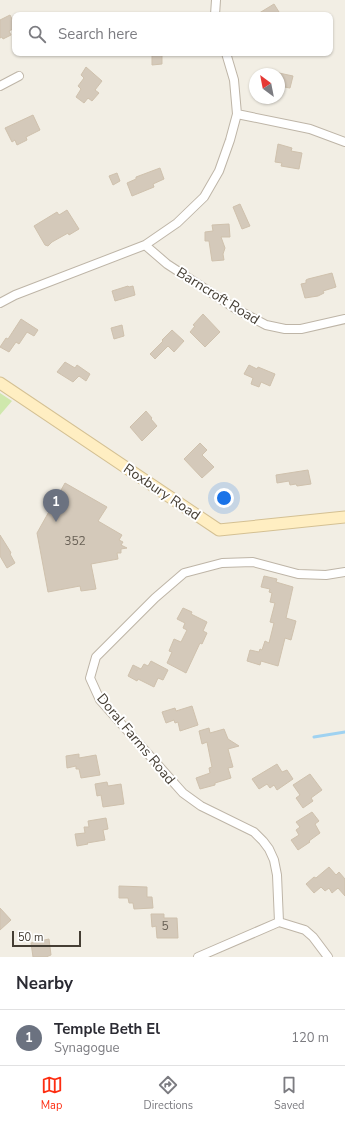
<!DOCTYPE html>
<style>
body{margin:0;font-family:"Nunito Sans",sans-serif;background:#f7f7f7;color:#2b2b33}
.compass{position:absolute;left:249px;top:68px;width:36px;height:36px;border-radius:50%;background:#fff;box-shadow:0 1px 3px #0004;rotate:328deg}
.scale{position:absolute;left:12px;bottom:10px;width:69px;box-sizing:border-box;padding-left:4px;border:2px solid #453e34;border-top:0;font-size:11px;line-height:14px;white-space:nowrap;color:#453e34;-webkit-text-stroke:3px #fff;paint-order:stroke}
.you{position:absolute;left:224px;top:498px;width:14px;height:14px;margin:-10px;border:3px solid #fff;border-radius:50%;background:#1a73e8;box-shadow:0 0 0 6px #1a73e833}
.badge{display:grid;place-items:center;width:26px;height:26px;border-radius:50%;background:#fd2d11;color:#fff;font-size:13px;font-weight:700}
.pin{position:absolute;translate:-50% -33px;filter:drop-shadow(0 1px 2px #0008)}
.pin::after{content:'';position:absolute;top:21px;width:14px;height:12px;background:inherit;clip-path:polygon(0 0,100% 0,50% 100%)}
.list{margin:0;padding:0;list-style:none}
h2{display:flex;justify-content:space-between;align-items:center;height:52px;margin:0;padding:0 16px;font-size:17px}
h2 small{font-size:13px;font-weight:400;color:#7c7c81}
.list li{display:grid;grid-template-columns:26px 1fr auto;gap:12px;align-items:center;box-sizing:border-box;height:56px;padding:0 16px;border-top:1px solid #e1e1e2}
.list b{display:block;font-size:15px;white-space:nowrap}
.list p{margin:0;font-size:13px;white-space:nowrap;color:#7c7c81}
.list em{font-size:13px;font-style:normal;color:#7c7c81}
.icon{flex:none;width:22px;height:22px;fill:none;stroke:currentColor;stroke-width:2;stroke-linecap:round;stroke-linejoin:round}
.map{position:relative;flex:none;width:345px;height:957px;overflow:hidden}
.search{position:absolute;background:#fff;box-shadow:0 1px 3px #0004;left:12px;right:12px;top:12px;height:44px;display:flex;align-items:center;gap:10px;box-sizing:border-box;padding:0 14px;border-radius:8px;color:#7c7c81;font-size:15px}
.sheet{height:108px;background:#fff}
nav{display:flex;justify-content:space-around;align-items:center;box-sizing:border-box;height:56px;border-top:1px solid #e1e1e2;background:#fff;font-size:11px;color:#7c7c81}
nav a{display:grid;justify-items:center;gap:2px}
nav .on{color:#fd2d11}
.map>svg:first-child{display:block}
</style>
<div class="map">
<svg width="345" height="957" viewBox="0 0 345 957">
<rect width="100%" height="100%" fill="#f2eee4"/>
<!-- green -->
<path fill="#cfe8ac" d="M 0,393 L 12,401 L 0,415 Z"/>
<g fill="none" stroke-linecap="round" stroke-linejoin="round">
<!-- stream -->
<path stroke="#9fd2f1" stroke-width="3" d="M 314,737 L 345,732"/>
</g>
<!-- building -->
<path fill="#d4c9ba" stroke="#cfc1ad" d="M 274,4 L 279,12 L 275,15 L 256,15 Z
M 10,15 L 15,25 L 15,28 L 9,31 L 11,35 L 3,39 L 2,37 L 0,38 L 0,20 Z
M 152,53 L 162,53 L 162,64 L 152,65 Z
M 86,67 L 102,81 L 95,90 L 99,93 L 92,101 L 88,98 L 84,103 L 76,97 L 81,89 L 78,86 L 84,78 L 81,75 Z
M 279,73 L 293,76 L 290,88 L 279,86 Z
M 33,115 L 40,130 L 26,137 L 27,140 L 17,145 L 15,140 L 12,142 L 5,128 Z
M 278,144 L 292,148 L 291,151 L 302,153 L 299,169 L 281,166 L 282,163 L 275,162 Z
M 160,168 L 164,179 L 153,184 L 154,187 L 132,196 L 127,183 L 136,179 L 136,177 Z
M 117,173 L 120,181 L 113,185 L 109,176 Z
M 240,204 L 250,226 L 242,229 L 233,207 Z
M 67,210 L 79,229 L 69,235 L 68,233 L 52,242 L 48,246 L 45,245 L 34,226 L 57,212 L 59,215 Z
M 229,224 L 230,237 L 221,237 L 225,248 L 223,254 L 224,260 L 212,261 L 209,241 L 205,241 L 205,232 L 213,231 L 212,225 Z
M 332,273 L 336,287 L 323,291 L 324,293 L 318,296 L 305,298 L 301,284 L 306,283 L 306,280 L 308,279 Z
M 128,286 L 129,287 L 133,286 L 135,295 L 115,301 L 112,291 Z
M 203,314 L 220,332 L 205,347 L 190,332 L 195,326 L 193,325 Z
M 21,319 L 38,330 L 34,336 L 27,332 L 19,344 L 16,342 L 9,352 L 0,347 L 6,338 L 8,339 Z
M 122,325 L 124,336 L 114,339 L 111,328 Z
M 172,330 L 184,341 L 174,352 L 168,346 L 155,359 L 150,354 L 163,341 L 162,340 Z
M 65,362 L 75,368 L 77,365 L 90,374 L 86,381 L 79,376 L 73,382 L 57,372 Z
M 249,365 L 257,369 L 258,367 L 275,374 L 270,386 L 261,382 L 259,387 L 251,384 L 253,378 L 244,374 Z
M 146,411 L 152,418 L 151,419 L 157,426 L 142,441 L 130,427 Z
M 200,443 L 207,450 L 202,455 L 214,467 L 202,478 L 184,459 Z
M 308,470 L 311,484 L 297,486 L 296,484 L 290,485 L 289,481 L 277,483 L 276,475 Z
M 65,483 L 107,507 L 98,521 L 122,535 L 119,540 L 123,542 L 121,545 L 127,548 L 121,549 L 121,553 L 117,553 L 118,559 L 91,564 L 96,589 L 81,591 L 80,586 L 48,592 L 37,533 Z
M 0,535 L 10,551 L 11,553 L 10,554 L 15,563 L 7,568 L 0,556 Z
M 264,576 L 277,579 L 276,582 L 293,587 L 286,618 L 296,621 L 291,640 L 285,638 L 278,666 L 261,661 L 260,665 L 247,661 L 250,650 L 259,652 L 260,649 L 262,650 L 265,641 L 269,643 L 274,623 L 270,622 L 275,603 L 270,602 L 272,593 L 269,592 L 270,589 L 261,587 Z
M 183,608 L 192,612 L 191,614 L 207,622 L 203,631 L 207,633 L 202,644 L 200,643 L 186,673 L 167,663 L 172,652 L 169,651 L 174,639 L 181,642 L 187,630 L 183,628 L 185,623 L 177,619 Z
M 151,661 L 168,670 L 163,680 L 158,678 L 154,687 L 138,679 L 137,681 L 128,676 L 133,665 L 141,669 L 144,664 L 148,666 Z
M 192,706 L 198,725 L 180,731 L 178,722 L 175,723 L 174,720 L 166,723 L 162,712 L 175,708 L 176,711 Z
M 209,728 L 210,733 L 224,729 L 228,739 L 239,746 L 228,749 L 233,767 L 228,768 L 231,778 L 215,783 L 215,785 L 200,789 L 196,778 L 210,773 L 209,768 L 212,767 L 207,742 L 202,744 L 199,731 Z
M 79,754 L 79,758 L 96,755 L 100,775 L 81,778 L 79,769 L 76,769 L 76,766 L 67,768 L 66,756 Z
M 277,764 L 282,772 L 287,770 L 293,779 L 277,790 L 274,785 L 270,788 L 267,784 L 259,789 L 252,779 Z
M 310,774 L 322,790 L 311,798 L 313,801 L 303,808 L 296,798 L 300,795 L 293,785 Z
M 107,782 L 108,786 L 121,784 L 124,804 L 103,807 L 101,795 L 97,796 L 95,784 Z
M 312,812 L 319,821 L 315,824 L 320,833 L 309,841 L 310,842 L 298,850 L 291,840 L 299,835 L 296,830 L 300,827 L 296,822 Z
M 106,818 L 108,829 L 103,830 L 105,840 L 87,843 L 88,844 L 77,846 L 75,834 L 85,833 L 84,827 L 89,827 L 88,821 Z
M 329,867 L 336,875 L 339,872 L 345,879 L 345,896 L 338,888 L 332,893 L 329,888 L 325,891 L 321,887 L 314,893 L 306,884 L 314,877 L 316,878 Z
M 119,886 L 147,887 L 147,897 L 152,897 L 153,908 L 134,909 L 133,903 L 129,903 L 128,898 L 119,898 Z
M 0,908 L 11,920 L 0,930 Z
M 151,914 L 164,914 L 164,918 L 177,918 L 178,938 L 157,938 L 156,926 L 152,927 Z
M 49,939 L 51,955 L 46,957 L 33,957 L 31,943 Z"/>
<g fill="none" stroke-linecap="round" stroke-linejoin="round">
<defs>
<path id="street" d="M 215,15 L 216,0
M 0,86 L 19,76
M 237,114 L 310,129 L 345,142
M 145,245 L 167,264 L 236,309 L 266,325 L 285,329 L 301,329 L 345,319
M 0,303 L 15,295 L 145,245 L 177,223 L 204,197 L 219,171 L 230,140 L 237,114 L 234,80 L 226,53
M 279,922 L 277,875 L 274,860 L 269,849 L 263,841 L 254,832 L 201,806 L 183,793 L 100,700 L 90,678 L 96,657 L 155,598 L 184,573 L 222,563 L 253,562 L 298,574 L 326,575 L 345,572
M 279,922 L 305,930 L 313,937 L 328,957
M 198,957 L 279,922"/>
<path id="secondary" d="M 0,383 L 219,530 L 345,517"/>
</defs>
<!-- street casing -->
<use href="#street" stroke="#beb5a7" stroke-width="10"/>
<!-- secondary casing -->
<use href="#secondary" stroke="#d4c093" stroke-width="13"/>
<!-- street -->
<use href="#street" stroke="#fff" stroke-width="8"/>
<!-- secondary -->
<use href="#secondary" stroke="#ffeec2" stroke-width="11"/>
</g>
<g text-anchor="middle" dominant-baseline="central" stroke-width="4" stroke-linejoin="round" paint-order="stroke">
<!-- number labels -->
<g font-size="12" fill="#696156">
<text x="75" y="541">352</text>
<text x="165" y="926">5</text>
</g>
<!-- street labels -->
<g font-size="14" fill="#453e34" stroke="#fff">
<text transform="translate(218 296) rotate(32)">Barncroft Road</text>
<text transform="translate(162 492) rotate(34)">Roxbury Road</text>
<text transform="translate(136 739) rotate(50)">Doral Farms Road</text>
</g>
</g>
</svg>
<svg class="compass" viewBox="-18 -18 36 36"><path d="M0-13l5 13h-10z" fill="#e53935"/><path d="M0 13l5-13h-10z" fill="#7c7c81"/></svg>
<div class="scale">50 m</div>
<div class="you"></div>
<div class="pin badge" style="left:56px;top:522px;background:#6b7280">1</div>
<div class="search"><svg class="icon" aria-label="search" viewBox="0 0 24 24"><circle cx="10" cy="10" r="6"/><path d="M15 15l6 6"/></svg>Search here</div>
</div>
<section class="sheet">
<h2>Nearby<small></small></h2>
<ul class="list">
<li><span class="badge" style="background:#6b7280">1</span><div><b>Temple Beth El</b><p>Synagogue</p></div><em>120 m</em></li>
</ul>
</section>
<nav>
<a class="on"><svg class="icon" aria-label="map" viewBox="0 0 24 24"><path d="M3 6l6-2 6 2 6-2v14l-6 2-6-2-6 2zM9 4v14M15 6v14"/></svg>Map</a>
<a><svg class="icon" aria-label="directions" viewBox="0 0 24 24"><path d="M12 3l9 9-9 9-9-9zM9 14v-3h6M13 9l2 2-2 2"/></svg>Directions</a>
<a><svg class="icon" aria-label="saved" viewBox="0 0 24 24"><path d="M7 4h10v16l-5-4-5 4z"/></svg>Saved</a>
</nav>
